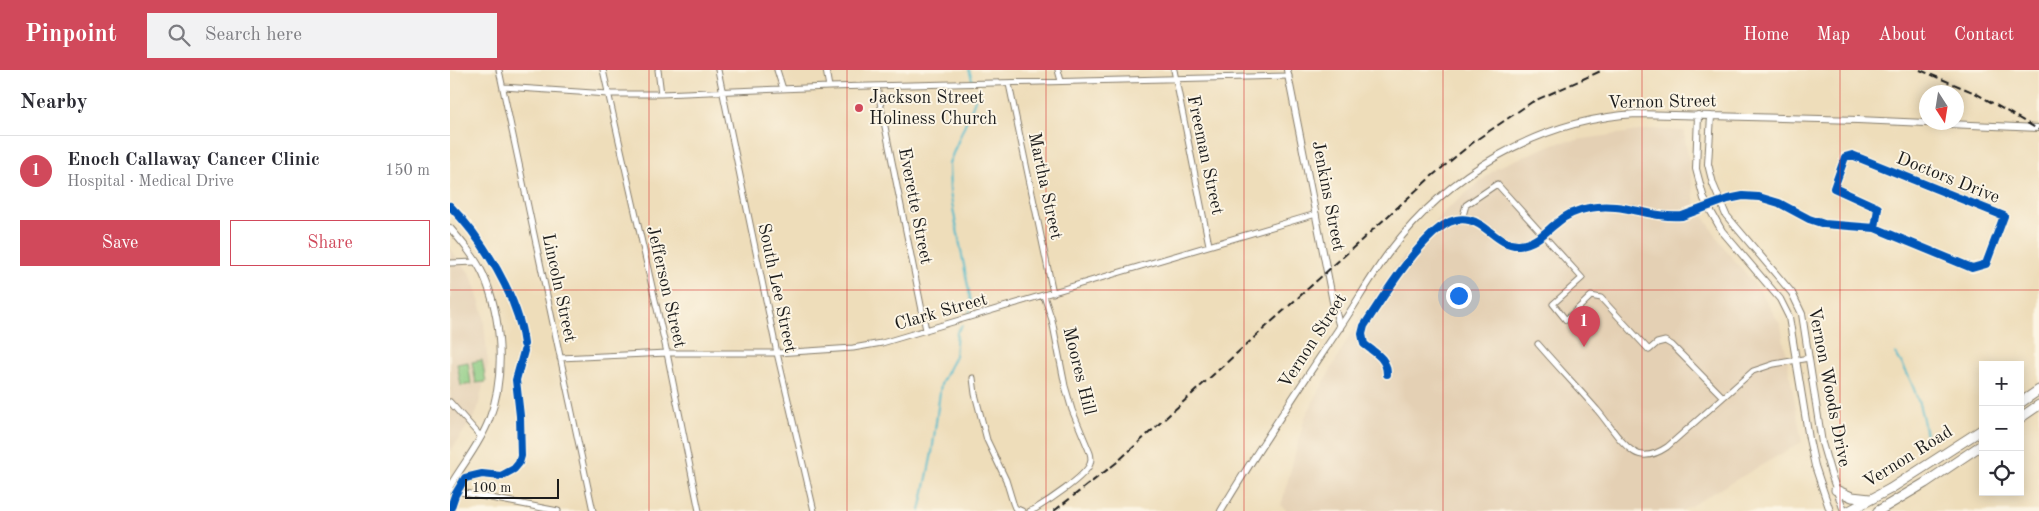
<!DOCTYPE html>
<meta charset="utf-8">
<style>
body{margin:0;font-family:"Old Standard TT",serif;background:#f2f2f3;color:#2b2b33}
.controls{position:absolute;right:15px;bottom:15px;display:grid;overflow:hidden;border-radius:0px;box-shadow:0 2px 12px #0003}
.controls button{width:45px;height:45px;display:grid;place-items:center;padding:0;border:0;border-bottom:1px solid #e1e1e2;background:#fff;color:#2b2b33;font:25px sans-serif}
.compass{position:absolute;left:1469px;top:15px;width:45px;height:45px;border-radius:50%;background:#fff;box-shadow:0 2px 12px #0003;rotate:168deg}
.scale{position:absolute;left:15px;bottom:12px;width:94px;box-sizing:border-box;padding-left:5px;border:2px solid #1c1c1c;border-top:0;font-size:14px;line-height:18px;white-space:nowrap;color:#1c1c1c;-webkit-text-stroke:4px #fcf5e5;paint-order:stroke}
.you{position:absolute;left:1008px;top:225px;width:18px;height:18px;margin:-12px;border:4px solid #fff;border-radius:50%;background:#1a73e8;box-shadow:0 0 0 8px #1a73e833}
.badge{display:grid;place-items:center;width:32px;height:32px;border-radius:50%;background:#d1495b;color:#fff;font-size:16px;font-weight:700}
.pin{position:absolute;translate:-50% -41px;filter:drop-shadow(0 1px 2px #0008)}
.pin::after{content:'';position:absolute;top:26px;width:18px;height:15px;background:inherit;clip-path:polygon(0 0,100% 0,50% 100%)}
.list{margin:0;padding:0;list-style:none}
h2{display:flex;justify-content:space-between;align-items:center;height:65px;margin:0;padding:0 20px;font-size:21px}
h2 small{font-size:16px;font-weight:400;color:#7c7c81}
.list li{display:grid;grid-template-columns:32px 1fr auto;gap:15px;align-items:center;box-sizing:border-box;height:70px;padding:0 20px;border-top:1px solid #e1e1e2}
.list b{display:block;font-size:19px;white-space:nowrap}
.list p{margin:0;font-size:16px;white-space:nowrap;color:#7c7c81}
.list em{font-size:16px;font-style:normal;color:#7c7c81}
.actions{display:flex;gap:10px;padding:15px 20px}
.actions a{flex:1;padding:11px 0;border:1px solid #d1495b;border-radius:0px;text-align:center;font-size:18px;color:#d1495b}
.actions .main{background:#d1495b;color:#fff}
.icon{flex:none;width:28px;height:28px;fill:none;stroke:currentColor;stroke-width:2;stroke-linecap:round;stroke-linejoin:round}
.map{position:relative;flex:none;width:1589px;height:441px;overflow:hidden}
header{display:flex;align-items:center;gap:30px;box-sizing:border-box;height:70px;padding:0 25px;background:#d1495b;color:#fff}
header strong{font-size:24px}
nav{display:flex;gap:28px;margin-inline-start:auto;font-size:18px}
.search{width:350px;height:45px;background:#f2f2f3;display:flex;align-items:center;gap:12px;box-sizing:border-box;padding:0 18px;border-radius:0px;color:#7c7c81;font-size:19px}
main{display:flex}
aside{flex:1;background:#fff}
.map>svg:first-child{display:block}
</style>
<header>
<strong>Pinpoint</strong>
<div class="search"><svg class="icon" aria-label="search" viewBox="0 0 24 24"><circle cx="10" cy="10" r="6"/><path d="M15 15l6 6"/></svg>Search here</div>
<nav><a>Home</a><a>Map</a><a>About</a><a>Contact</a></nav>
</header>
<main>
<aside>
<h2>Nearby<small></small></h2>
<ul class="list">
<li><span class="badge">1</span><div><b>Enoch Callaway Cancer Clinic</b><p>Hospital · Medical Drive</p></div><em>150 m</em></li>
</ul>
<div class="actions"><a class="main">Save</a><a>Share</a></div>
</aside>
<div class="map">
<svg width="1589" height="441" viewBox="0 0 1589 441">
<rect width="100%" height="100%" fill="#fcf5e5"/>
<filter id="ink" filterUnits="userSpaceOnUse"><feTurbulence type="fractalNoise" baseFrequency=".02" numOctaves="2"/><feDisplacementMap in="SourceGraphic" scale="10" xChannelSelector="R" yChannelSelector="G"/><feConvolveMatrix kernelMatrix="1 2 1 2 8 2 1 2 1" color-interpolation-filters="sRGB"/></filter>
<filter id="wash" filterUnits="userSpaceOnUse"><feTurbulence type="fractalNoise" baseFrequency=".0096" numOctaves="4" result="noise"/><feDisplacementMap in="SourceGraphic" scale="20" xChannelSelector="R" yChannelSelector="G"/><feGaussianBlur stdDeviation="1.12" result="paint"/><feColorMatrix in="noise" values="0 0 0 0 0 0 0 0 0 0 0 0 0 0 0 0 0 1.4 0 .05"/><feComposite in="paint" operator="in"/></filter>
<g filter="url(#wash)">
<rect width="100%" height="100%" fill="#eeddba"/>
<!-- built -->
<path fill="#e4d0b4" d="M 1202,59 L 1234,61 L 1245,133 L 1275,179 L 1311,222 L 1331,256 L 1352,372 L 1232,441 L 838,441 L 831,436 L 855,347 L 904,257 L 944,198 L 997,139 L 1048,97 L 1106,73 Z
M 0,179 L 21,205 L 33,242 L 38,294 L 27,342 L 0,382 Z"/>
<!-- green -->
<path fill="#8aca81" stroke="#53734e" d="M 32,290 L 36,312 L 26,313 L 22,292 Z
M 18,292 L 21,314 L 11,316 L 7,294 Z"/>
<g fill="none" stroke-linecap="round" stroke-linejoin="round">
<!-- stream -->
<path stroke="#4eb9ca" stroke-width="2" d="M 519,0 L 523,12
M 519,243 L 522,237 L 500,123 L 499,93 L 525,30 L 524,20
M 1445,283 C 1464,310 1473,341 1477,373
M 470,441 L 482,383 L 491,314 L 505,286 L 507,262 L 512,255"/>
</g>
</g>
<g filter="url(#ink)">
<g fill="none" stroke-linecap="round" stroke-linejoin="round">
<defs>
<path id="minor" d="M 49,0 L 143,441
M 153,0 L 217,283 L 249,441
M 208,0 L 211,24
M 268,0 L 327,283 L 364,441
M 327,0 L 333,19
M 376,0 L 379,17
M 608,0 L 611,11
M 724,0 L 759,175
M 559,14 L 603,223
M 53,17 L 158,24 L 211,24 L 379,17 L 839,6
M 427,17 L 476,260
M 1270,131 L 1293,126 L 1316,128 L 1329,133 L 1366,152 L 1393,157 L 1425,158 L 1522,198 L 1536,194 L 1554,146 L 1402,85 L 1395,87 L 1384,118 L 1428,138 L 1425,158
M 1012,149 L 1016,135 L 1047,114 L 1132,208 L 1103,234 L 1116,250 L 1141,226 L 1151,228 L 1199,280 L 1207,273 L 1215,271 L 1222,275 L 1272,326
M 0,193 L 26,192
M 1088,274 C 1108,297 1129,319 1148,341 C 1160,355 1169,372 1184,382 C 1195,389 1208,383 1217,377 L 1303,301 L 1324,294 L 1359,288
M 110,288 L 217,283 L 327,283 L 403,278 L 432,273 L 866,144
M 937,304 C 937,288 925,283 914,274 L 912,264 L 914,256 C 932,228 967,172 994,155 C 1001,150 1011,148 1019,150 C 1038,154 1048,176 1069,175 C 1086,174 1096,161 1108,152 C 1116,145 1128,140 1139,138 C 1155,134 1172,135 1188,139 C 1202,143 1217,149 1232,146 C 1241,144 1249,139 1257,136
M 523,308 L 525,324 L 537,370 L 556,410 L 563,433 L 565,438 L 572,441
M 0,332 L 31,367
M 0,420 L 108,441
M 580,441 L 585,439 C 598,431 635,407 640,394 C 641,391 641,386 640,383 L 622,340 L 615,316 L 602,250 L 594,226"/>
<path id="tertiary" d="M 837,0 L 883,232 L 890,258
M 1248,45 L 1246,99 L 1254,129 L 1272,161 L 1330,229 L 1339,247 L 1359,369 L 1365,396 L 1380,441
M 1261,46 L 1258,94 L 1263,114 L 1276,145 L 1342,223 L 1352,244 L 1372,373 L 1381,404 L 1394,441
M 0,158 C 12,172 25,187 33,204 C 52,246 56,307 39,350 C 30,374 13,394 0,416
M 771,441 C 808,379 848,320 888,260 C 906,234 921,206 940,181 C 999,103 1088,50 1186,44 L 1408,50 L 1589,58"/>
<path id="primary" d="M 1570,333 L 1589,320
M 1570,348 L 1589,335
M 1386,420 L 1402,427 L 1420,429
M 1399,441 L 1440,419 L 1533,359
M 1428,441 L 1475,413 L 1533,374"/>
</defs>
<!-- minor casing -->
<use href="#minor" stroke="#857c6b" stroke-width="7"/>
<!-- tertiary casing -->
<use href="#tertiary" stroke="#857c6b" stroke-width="8"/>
<!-- primary casing -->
<use href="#primary" stroke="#857c6b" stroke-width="11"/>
<!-- minor -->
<use href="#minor" stroke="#fff" stroke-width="5"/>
<!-- tertiary -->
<use href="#tertiary" stroke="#fff" stroke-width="6"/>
<!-- primary -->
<use href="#primary" stroke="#fff" stroke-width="9"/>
<!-- rail -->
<path stroke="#1c1c1c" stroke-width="2" stroke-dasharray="8 4" stroke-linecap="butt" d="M 1470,0 L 1525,23 L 1589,60
M 604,441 L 666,393 L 982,106 L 1026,70 L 1082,32 L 1153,0"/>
<defs>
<path id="cycleway" d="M 0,136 C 32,168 69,228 74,274
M 937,304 C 937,288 925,283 914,274 L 912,264 L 914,256 C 932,228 967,172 994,155 C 1001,150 1011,148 1019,150 C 1038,154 1048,176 1069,175 C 1086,174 1096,161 1108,152 C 1116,145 1128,140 1139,138 C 1173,131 1200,149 1232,146 L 1278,129 L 1293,126 L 1309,127 L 1329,133 L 1359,149 L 1374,154 L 1425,158 L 1522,198 L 1536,194 L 1554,146 L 1402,85 L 1395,87 L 1384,118 L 1428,138 L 1425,158
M 0,440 L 5,425 L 15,408 L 32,404 L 51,406 L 64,399 L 69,393 L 71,386 L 70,346 L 66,310 L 74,281"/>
</defs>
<!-- cycleway casing -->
<use href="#cycleway" stroke="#fcf5e5" stroke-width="11"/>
<!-- cycleway -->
<use href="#cycleway" stroke="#0057b8" stroke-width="8"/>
</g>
</g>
<!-- grid -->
<path fill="none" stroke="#d62828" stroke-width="1" stroke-opacity="0.55" d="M 199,0 L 199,441M 397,0 L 397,441M 596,0 L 596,441M 794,0 L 794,441M 993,0 L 993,441M 1192,0 L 1192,441M 1390,0 L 1390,441M 0,220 L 1589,220"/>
<!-- markers -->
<circle fill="#d1495b" stroke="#fcf5e5" stroke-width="2" cx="409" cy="38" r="5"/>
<g text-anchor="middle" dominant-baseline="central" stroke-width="4" stroke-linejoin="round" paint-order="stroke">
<!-- poi labels -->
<g font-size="18" fill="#1c1c1c" stroke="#fcf5e5" text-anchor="start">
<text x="419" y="28">Jackson Street<tspan x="419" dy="21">Holiness Church</tspan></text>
</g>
<!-- street labels -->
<g font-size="18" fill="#1c1c1c" stroke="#fcf5e5">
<text transform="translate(1212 32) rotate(-1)">Vernon Street</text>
<text transform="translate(755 85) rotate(78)">Freeman Street</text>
<text transform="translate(1498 108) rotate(22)">Doctors Drive</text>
<text transform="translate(595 116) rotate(78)">Martha Street</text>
<text transform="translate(878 126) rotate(79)">Jenkins Street</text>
<text transform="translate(465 136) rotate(79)">Everette Street</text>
<text transform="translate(216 217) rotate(77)">Jefferson Street</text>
<text transform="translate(109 218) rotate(78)">Lincoln Street</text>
<text transform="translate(327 218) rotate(78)">South Lee Street</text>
<text transform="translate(491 242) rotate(-16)">Clark Street</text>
<text transform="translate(863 271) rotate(-57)">Vernon Street</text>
<text transform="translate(629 301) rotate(76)">Moores Hill</text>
<text transform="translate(1379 317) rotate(79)">Vernon Woods Drive</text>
<text transform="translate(1458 387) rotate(-32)">Vernon Road</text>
</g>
</g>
</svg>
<div class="controls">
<button>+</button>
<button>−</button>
<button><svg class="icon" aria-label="locate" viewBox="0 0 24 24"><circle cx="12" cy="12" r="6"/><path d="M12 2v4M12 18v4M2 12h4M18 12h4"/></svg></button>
</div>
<svg class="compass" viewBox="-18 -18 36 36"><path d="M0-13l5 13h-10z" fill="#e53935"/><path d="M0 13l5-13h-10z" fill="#7c7c81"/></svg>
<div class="scale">100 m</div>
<div class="you"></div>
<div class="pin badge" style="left:1134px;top:277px">1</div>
</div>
</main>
